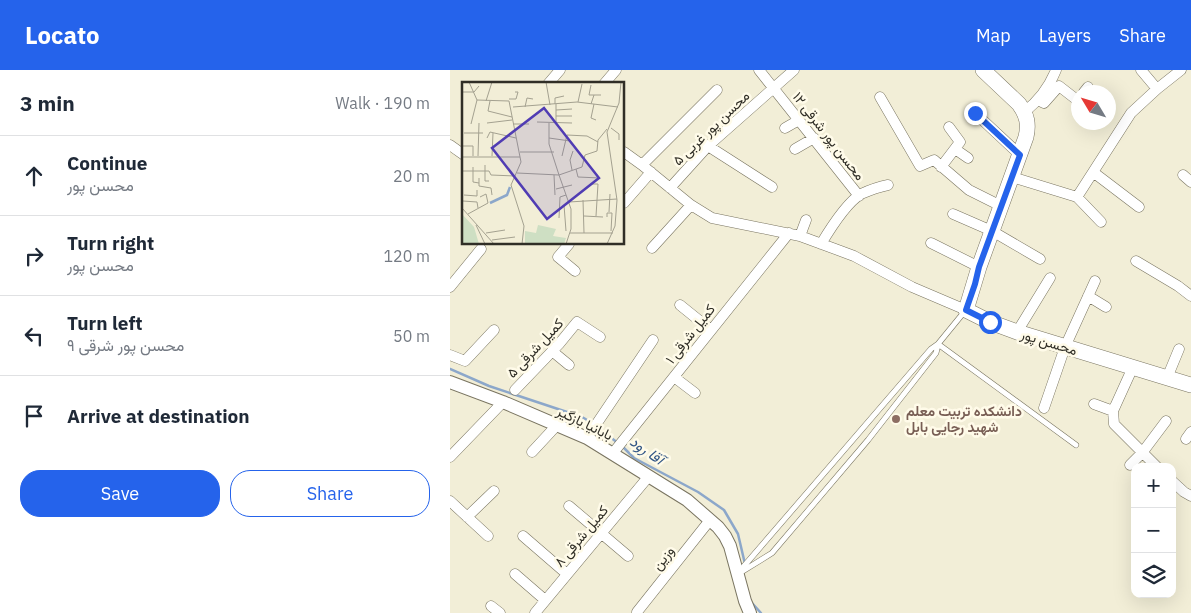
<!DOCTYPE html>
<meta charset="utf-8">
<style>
body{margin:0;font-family:"IBM Plex Sans",Vazirmatn,sans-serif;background:#f2f2f3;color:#1f2937}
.controls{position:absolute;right:15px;bottom:15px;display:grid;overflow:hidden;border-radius:10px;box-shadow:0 5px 20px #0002}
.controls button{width:45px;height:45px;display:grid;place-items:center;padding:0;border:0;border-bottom:1px solid #e0e1e3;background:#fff;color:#1f2937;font:25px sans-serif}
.compass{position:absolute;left:621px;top:15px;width:45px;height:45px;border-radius:50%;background:#fff;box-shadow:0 5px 20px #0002;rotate:308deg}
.stop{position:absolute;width:15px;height:15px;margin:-11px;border:4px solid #2563eb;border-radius:50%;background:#fff}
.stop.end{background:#2563eb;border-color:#fff;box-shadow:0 1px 5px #0008}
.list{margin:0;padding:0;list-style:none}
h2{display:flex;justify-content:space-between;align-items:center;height:65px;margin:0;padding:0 20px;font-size:21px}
h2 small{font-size:16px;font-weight:400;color:#747a83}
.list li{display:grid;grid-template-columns:32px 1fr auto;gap:15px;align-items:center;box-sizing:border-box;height:80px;padding:0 20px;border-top:1px solid #e0e1e3}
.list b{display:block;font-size:19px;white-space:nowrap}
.list p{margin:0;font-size:16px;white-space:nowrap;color:#747a83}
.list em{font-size:16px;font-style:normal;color:#747a83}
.actions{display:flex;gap:10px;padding:15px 20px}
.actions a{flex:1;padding:11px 0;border:1px solid #2563eb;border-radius:20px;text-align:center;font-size:18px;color:#2563eb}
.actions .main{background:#2563eb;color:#fff}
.icon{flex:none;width:28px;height:28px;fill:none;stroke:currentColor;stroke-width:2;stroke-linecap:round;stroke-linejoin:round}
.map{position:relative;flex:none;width:741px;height:543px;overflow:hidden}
header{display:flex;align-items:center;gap:30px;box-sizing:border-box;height:70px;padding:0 25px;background:#2563eb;color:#fff}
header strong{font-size:24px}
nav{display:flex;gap:28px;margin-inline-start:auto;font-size:18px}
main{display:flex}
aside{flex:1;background:#fff}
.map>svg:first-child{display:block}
</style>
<header>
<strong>Locato</strong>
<nav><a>Map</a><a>Layers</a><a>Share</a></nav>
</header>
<main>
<aside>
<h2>3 min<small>Walk · 190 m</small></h2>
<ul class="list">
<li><svg class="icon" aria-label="ahead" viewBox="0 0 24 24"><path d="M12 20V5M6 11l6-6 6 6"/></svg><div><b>Continue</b><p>محسن پور</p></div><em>20 m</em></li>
<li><svg class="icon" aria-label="right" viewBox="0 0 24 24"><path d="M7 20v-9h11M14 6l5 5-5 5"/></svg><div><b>Turn right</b><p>محسن پور</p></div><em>120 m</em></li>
<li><svg class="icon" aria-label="left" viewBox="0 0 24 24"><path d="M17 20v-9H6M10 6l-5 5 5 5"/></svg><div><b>Turn left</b><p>محسن پور شرقی ۹</p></div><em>50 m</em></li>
<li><svg class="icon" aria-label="arrive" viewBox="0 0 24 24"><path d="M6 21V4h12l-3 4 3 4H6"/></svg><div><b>Arrive at destination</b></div></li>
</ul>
<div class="actions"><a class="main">Save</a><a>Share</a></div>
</aside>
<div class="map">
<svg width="741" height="543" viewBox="0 0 741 543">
<rect width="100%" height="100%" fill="#f2eed7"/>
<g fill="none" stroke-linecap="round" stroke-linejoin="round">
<!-- stream -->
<path stroke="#8ca7ca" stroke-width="2.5" d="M 0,299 L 39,316 L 132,347 L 144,354
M 148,358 L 168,373
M 172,376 L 184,388 L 248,422 L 274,440 L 288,464 L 295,494
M 302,533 L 311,543"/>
<defs>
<path id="service" d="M 488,274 L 626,375
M 293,501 L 322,483 L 418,370 L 486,283 L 488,275
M 288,503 L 481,279 L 488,274 L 515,241"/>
<path id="minor" d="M 309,0 L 409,126
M 691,0 L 707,19
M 98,14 L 110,0
M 154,14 L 166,0
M 634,22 L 638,17
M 430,27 L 470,96 L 484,90 L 519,120 L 551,136
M 588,30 L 594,33 L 609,16 L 627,30 L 628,29
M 574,42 C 589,31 599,17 606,0
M 525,43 L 570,85
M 335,58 L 349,50
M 0,75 L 14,85
M 258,76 L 322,117
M 345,79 L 364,68
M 505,79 L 518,88
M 174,82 L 192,95 L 241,135 L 262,148 L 350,166 L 404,186 L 462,217 L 516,240
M 192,95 L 267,20
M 491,97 L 510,72 L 499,57
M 643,102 L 689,137
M 733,105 L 741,112
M 562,107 L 627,127 L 681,43 L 707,19 L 731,0
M 220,118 L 258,76 L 344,0
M 627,127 L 651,152
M 174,133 L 201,102
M 503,144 L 542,161 L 590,189
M 350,166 L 356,150
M 481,173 L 529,197
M 119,174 L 108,187 L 125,201
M 371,174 C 380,159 396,133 411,124 C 420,120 428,117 438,115
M 202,178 L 241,135
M 686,191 L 728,216 L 741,226
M 0,217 L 31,179
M 638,226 L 656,237
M 230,235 L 261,260
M 567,262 L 600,208
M 102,281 L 119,295
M 0,285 L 15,291 L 44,260
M 683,297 L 663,341 L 664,354 L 707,397
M 224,307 L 245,323
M 717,308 L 729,279
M 65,320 L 109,274 L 127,252 L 150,267
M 644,334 L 663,341
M 594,338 L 615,277 L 645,211
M 137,368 L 203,270
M 736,369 L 741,362
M 82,382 L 107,355
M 163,383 L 339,163
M 0,387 L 53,332
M 680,395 L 692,383 L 716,351
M 722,411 L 734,422 L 741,426
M 0,431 L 38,466
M 119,436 L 178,486
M 17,447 L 44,421
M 73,466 L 117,504
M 65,504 L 95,530
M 41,536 L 50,543
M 187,542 L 260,450
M 85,543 L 199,406"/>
<path id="tertiary" d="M 0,312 L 53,332 L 137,368 L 237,430 L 268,457 L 275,466 L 280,476 L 295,531 L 300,543"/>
<path id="secondary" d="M 533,0 L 569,34 C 577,45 579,54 576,67 L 529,197 L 516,240 L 540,252 L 567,262 L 741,315"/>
</defs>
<!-- service casing -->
<use href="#service" stroke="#797460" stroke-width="6"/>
<!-- minor casing -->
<use href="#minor" stroke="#797460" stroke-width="11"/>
<!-- tertiary casing -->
<use href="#tertiary" stroke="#797460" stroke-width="14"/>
<!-- secondary casing -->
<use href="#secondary" stroke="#797460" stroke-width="16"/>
<!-- service -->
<use href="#service" stroke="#fff" stroke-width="5"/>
<!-- minor -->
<use href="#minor" stroke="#fff" stroke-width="10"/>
<!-- tertiary -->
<use href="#tertiary" stroke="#fff" stroke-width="12"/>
<!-- secondary -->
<use href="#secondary" stroke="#fff" stroke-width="15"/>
</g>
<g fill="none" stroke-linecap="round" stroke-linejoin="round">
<!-- route -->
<path stroke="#2563eb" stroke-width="6" d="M 525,43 L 570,85 L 529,197 L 525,214 L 516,240 L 540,252"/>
</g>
<!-- markers -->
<circle fill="#8d6e63" stroke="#fffbe9" stroke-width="2" cx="446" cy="349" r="5"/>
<g text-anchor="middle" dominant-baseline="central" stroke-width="5" stroke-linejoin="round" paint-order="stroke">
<!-- street labels -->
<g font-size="14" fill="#302e26" stroke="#fffbe9">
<text transform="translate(261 58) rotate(-44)">محسن پور غربی ۵</text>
<text transform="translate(379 66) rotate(52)">محسن پور شرقی ۱۲</text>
<text transform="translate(240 264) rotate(-52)">کمیل شرقی ۱</text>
<text transform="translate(599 272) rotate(17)">محسن پور</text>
<text transform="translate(85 278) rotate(-47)">کمیل شرقی ۵</text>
<text transform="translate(135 353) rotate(26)">بابانیا بازگیر</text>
<text transform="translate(131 466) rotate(-50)">کمیل شرقی ۸</text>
<text transform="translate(213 488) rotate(-52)">وزین</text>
</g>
<!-- education labels -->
<g font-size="14" font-weight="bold" fill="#785e54" stroke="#fffbe9" text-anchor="start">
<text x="456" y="341">دانشکده تربیت معلم<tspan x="456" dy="16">شهید رجایی بابل</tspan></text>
</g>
<!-- water labels -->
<g font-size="15" font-style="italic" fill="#325686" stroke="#fffbe9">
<text transform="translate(197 380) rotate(35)">آقا رود</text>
</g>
</g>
<!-- overview -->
<g transform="translate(12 12)">
<rect width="162" height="162" fill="#f2eed7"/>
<path d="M 0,132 L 12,145 L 17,162 L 0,162 ZM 76,143 L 94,147 L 91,154 L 104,156 L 102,162 L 63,162 L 63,149 L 74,151 Z" fill="#cedfc3"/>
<path fill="none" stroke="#8ca7ca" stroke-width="2.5" d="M 28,121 L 45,113 L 48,105"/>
<path fill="none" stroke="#a4a190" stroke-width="1" d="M 7,0 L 15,18 L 47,19M 84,0 L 88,23M 129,3 L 127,13 L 132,13M 1,10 L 12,10 L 17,4M 47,17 L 54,17 L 56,10 L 53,10M 24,19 L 30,0M 28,19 L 26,29 L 50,35M 47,19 L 59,80 L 49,103 L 62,144 L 60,162M 116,20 L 120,2M 93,22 L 93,16 L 102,14M 94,22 L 94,42M 129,22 L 132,13 L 139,13M 132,22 L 129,36 L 134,38M 51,25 L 115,20 L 156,25M 63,25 L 65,16 L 71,17M 0,28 L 0,121M 94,28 L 110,27M 94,34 L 110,34M 75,40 L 110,41M 25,41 L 50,38M 9,42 L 15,18M 51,42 L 67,42M 149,46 L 157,52 L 157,58M 2,51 L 21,51M 25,56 L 28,50 L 54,56M 87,56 L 108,59M 0,64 L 11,64 L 11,74M 58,70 L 92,70M 16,74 L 17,41M 30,74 L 31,51M 100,74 L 105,53 L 125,54 L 136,60M 0,75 L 58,75M 23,83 L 23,99 L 27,99M 11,85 L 11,100 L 17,101M 114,87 L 116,95 L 138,96M 110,88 L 108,78 L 111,69M 1,89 L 27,89 L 29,93 L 53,94M 55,91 L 97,93 L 87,62 L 87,41M 92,93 L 93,113M 17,96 L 17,104 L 29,106 L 30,113M 130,102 L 136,102 L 134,134M 94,107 L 110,103M 2,113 L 15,114 L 15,108M 121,118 L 122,151M 1,119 L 15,120 L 16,126M 107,120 L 155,117M 102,123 L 104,149M 0,126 L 32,162M 147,130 L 148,112M 6,132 L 26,121 L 24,112 L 18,115M 122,134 L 141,135M 145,135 L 145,131 L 150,131 L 149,149M 97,136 L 98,115 L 104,113M 14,143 L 23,162M 24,151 L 43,148M 108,151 L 151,151M 30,158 L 53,155M 104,162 L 109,147 L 109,127 L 97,93 L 120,85 L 123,73 L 135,69 L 136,58 L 145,47M 145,162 L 153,144 L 155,118 L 145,50 L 157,21 L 159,0"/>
<path fill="#503cb3" fill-opacity="0.15" stroke="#503cb3" stroke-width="2.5" d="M 82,26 L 137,96 L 85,137 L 30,66 Z"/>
<rect width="162" height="162" fill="none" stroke="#302e26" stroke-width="2.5"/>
</g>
</svg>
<div class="controls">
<button>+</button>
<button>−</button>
<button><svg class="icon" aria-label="layers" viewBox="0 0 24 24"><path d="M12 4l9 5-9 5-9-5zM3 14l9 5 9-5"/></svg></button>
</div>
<svg class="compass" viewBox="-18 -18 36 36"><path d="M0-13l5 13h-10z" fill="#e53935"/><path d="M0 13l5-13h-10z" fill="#747a83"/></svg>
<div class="stop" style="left:540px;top:252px"></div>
<div class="stop end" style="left:525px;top:43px"></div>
</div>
</main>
